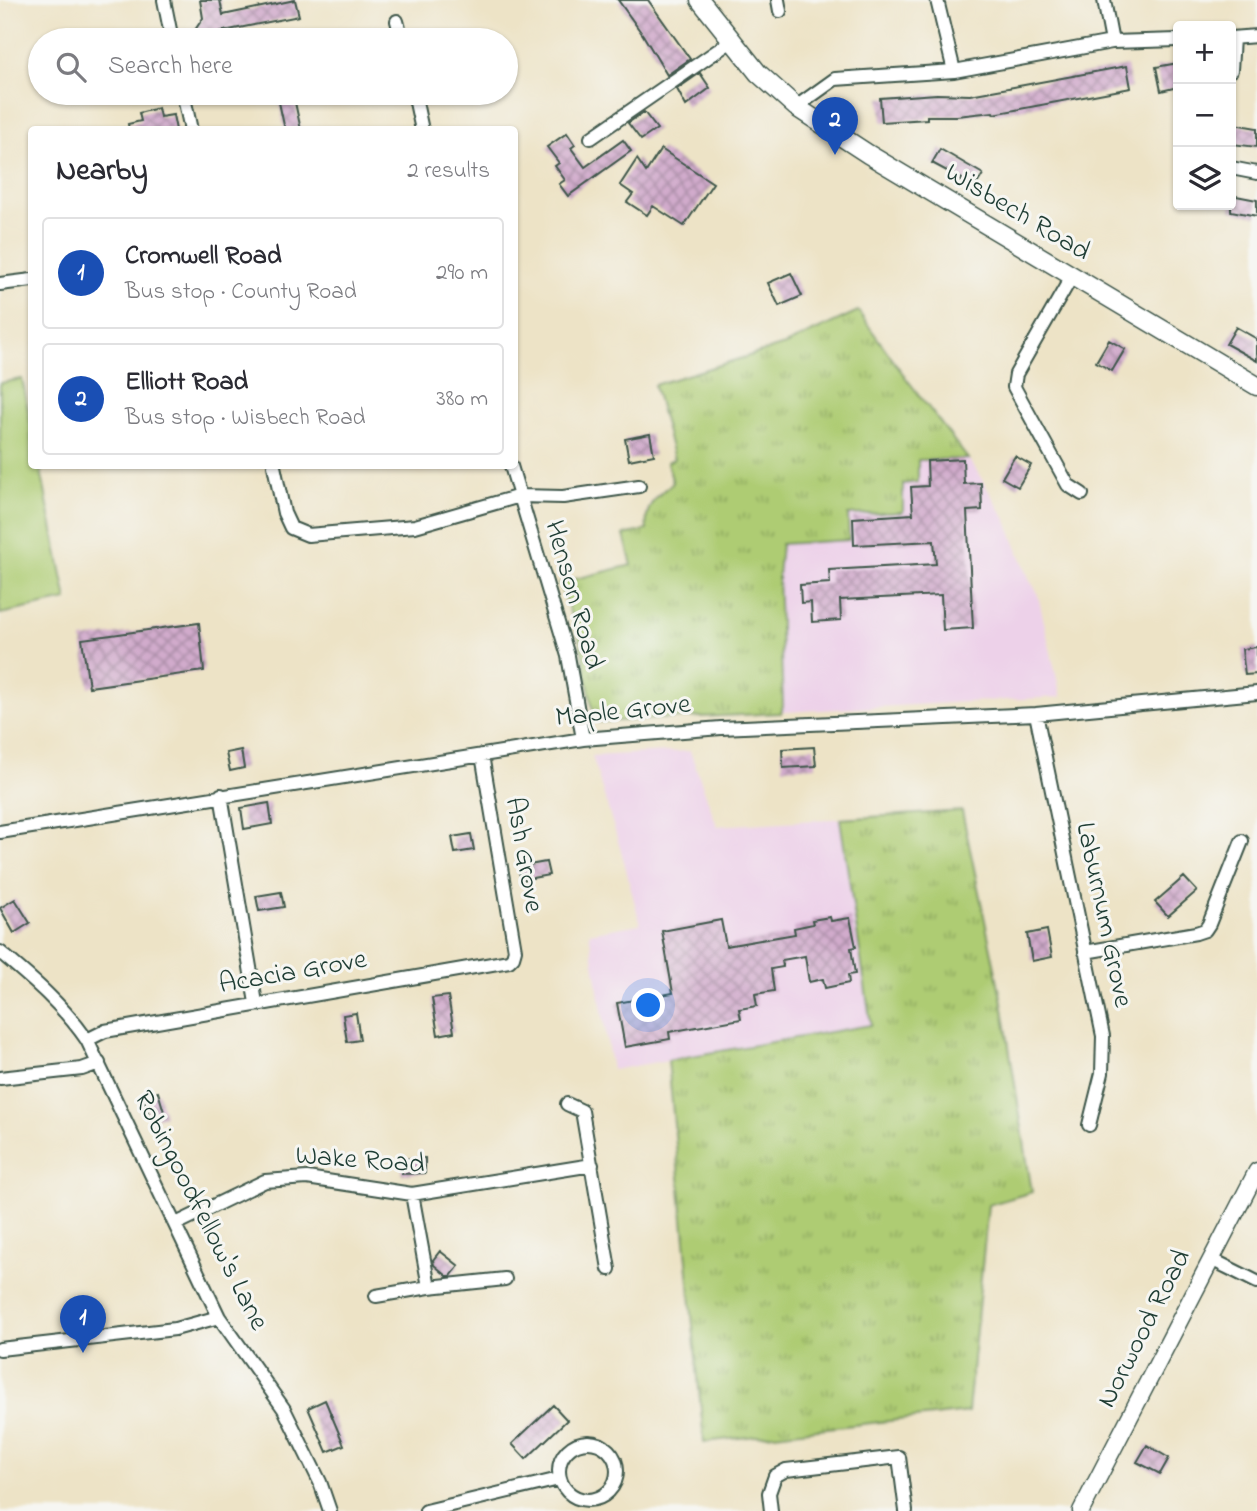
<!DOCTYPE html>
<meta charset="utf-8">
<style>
body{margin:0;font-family:"Indie Flower",sans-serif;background:#f7f7f7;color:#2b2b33}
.controls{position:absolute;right:21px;top:21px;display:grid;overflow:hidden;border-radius:7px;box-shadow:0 2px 5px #0004}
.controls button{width:63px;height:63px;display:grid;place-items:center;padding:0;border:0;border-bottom:2px solid #e1e1e2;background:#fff;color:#2b2b33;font:35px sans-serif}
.you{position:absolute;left:649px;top:1006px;width:24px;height:24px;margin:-18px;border:5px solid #fff;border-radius:50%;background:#1a73e8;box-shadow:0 0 0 10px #1a73e833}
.badge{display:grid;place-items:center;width:46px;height:46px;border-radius:50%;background:#d1495b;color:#fff;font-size:23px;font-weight:700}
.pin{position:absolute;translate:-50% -58px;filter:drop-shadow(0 2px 4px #0008)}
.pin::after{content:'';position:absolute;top:37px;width:24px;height:21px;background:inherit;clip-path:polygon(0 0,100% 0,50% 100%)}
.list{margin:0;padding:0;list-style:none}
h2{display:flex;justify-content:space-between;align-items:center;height:91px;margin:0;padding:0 28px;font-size:30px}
h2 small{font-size:23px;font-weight:400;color:#7c7c81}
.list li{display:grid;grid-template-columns:46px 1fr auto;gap:21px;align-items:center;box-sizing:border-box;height:112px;margin:0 14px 14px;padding:0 14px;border:2px solid #e1e1e2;border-radius:7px}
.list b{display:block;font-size:26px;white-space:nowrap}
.list p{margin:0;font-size:23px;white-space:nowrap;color:#7c7c81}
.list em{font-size:23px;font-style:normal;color:#7c7c81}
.icon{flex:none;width:38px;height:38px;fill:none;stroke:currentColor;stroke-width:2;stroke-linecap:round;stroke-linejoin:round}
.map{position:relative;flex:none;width:1257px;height:1511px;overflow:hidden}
.search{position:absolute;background:#fff;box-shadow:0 2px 5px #0004;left:28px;top:28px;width:490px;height:77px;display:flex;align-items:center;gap:18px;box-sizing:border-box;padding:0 24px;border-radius:38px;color:#7c7c81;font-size:26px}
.panel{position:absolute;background:#fff;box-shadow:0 2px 5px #0004;left:28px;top:126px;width:490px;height:343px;border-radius:7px}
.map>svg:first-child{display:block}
</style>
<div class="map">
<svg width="1257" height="1511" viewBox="0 0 1257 1511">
<defs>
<pattern id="grass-tufts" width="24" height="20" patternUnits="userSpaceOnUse" patternTransform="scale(1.75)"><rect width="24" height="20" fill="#aecc73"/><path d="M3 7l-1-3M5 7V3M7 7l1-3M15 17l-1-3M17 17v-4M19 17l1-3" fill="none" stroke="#8da75f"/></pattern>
<pattern id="building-cross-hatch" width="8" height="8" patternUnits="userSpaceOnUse" patternTransform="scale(1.75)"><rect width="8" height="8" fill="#d1abcc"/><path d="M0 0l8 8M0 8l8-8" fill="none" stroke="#a98ca6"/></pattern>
</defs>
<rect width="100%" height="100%" fill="#f6f6f2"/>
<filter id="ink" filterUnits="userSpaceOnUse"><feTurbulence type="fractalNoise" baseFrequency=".0143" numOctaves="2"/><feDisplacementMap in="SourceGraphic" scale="14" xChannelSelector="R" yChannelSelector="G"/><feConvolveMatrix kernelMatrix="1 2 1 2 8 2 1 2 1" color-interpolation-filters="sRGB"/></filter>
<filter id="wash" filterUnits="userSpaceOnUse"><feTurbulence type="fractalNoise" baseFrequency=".00686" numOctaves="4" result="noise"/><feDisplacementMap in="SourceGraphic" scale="28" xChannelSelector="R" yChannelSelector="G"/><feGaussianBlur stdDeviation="1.57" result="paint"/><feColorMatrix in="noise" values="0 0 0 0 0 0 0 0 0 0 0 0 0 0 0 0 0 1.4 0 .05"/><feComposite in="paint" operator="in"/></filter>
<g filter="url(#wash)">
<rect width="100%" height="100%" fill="#ede3c6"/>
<!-- built -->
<path fill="#edd1e9" d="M 858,311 L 906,378 L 975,468 L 1007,521 L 1030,581 L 1037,591 L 1061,697 L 598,722 L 594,716 L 579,636 L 559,583 L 632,565 L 624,535 L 647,530 L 646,513 L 649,505 L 656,495 L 673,483 L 667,462 L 674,459 L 654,385 L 785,345 Z
M 690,751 L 717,826 L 962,811 L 1002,1002 L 1022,1129 L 673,1109 L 668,1060 L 612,1070 L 589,933 L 640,924 L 624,861 L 592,756 Z"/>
<!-- grass -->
<path fill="url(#grass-tufts)" stroke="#668454" stroke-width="2" d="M 858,311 L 906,378 L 968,459 L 918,460 L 918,482 L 903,484 L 903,512 L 848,515 L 849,540 L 781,544 L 778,576 L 783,705 L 781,713 L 598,722 L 594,716 L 579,636 L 559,583 L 632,565 L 624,535 L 647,530 C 644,506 655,497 673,483 L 667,462 L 674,459 L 654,385 L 785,345 Z
M 962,811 L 1002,1002 L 1032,1192 L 988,1205 L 968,1412 L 704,1442 L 668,1060 L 871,1025 L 840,819 Z"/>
<!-- pitch -->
<path fill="#aecc73" stroke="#668454" stroke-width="2" d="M 22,379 L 31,425 L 32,466 L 40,466 L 67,600 L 0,614 L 0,383 Z"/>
<g id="blocks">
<!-- building -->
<path fill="url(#building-cross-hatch)" d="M 200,0 L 220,0 L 223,15 L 295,0 L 299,16 L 219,32 L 214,40 L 209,40 L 195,30 L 203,18 Z
M 618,0 L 648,0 L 690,59 L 667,75 L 643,35 Z
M 1178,63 L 1178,87 L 1161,91 L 1156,67 Z
M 1127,66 L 1131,88 L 994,114 L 993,112 L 957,116 L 927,116 L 927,119 L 882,122 L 880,98 L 937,94 L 970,95 Z
M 700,73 L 710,88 L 686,106 L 677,89 Z
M 277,93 L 293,93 L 301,130 L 285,130 Z
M 158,108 L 160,117 L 173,115 L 176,130 L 129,130 L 128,124 L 141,121 L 139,113 Z
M 644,112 L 657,129 L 641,140 L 628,123 Z
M 1234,124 L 1257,128 L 1257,147 L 1231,144 Z
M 567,133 L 575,145 L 571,148 L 585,167 L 623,140 L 631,151 L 568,196 L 559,184 L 565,180 L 555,166 L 559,163 L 547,147 Z
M 661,149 L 713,183 L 684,226 L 653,206 L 647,215 L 627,202 L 633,194 L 620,185 L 637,159 L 646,172 Z
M 940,149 L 983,174 L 974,189 L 961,182 L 962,179 L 932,163 Z
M 1231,195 L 1257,200 L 1257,216 L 1231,211 Z
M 791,273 L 802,296 L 779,306 L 768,283 Z
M 1236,327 L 1257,339 L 1257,361 L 1226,344 Z
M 1109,340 L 1125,349 L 1112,371 L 1096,362 Z
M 650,434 L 654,455 L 629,460 L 625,439 Z
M 1015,456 L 1031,465 L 1018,487 L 1002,478 Z
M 963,459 L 964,484 L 981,483 L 982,510 L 967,511 L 973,628 L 943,630 L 941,595 L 840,600 L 841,620 L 812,622 L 811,602 L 801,603 L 800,585 L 830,583 L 829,570 L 936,564 L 934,541 L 854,545 L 853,518 L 913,514 L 911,487 L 928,486 L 927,461 Z
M 199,623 L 204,671 L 89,687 L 82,639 Z
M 1257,647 L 1257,674 L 1245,675 L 1242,649 Z
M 814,747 L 816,766 L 783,768 L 782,749 Z
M 241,750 L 244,768 L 230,771 L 226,753 Z
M 269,803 L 272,824 L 244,829 L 241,808 Z
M 471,834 L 474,850 L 455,853 L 452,837 Z
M 546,862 L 549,875 L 521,880 L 518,867 Z
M 1184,877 L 1197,891 L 1168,916 L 1155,902 Z
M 281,892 L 284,907 L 259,911 L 256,896 Z
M 15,899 L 30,923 L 14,933 L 0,908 Z
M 830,917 L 831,921 L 850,918 L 856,947 L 851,948 L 855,974 L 848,975 L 849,983 L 825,988 L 823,979 L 809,982 L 805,956 L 782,960 L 783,967 L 771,969 L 774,991 L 755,994 L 757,1006 L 739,1009 L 741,1019 L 669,1032 L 670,1039 L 625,1047 L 617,1003 L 673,993 L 662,931 L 721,920 L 726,946 L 795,934 L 794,928 L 813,924 L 812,920 Z
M 1047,930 L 1052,957 L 1032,961 L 1027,934 Z
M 448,996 L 454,1032 L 438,1035 L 432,998 Z
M 356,1013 L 360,1040 L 347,1042 L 343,1015 Z
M 158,1092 L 165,1115 L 150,1119 L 143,1097 Z
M 425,1158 L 425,1173 L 402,1174 L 402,1159 Z
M 440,1251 L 459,1266 L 451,1276 L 447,1276 L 434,1265 L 433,1260 Z
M 325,1400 L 344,1445 L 327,1452 L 308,1408 Z
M 553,1405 L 567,1420 L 526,1459 L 512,1444 Z
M 1147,1445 L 1169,1458 L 1160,1474 L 1137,1462 Z"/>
</g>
</g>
<g filter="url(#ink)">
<use href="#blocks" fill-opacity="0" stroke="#3e564a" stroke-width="2"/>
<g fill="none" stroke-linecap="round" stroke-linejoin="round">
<defs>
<path id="minor" d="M 164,0 L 172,40
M 778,0 L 780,11
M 937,0 L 954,71
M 1104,0 L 1112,42
M 397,21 L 402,40
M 1231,38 L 1257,36
M 1231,70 L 1233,38
M 183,93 L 191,130
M 414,93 L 422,130
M 796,107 L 835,79 L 954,71 L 1112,42 L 1178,40
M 591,138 L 733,40
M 1231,168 L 1257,173
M 1072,276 L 1016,374 L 1014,387 L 1068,485 L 1082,494
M 0,284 L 32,280
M 274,466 L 284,513 L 291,528 L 308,535 L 415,526 L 520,496 L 563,497 L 639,486
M 511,466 L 568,656 L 583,739
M 1036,714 L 1103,1036 L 1102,1073 L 1089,1125
M 221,795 L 256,1003
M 0,832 L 583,739 L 721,728 L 1036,714 L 1257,693
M 0,952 C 32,979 63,1005 87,1040 L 219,1317 L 284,1409 L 320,1482 L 330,1511
M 1085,952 L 1196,933 L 1205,930 L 1209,924 L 1242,841
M 87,1040 L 105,1031 L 509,961 L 513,957 L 515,950 L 482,755
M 0,1078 L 82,1069 L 99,1063
M 567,1104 L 582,1111 L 609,1269
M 412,1194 L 429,1287
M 176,1224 L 265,1181 L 307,1178 L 412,1194 L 592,1165
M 1211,1259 L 1257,1282
M 376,1296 L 429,1287 L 505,1279
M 0,1349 L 175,1329 L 219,1317
M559 1471a29 29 0 1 1 58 0a29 29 0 1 1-58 0Z
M 426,1511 L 559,1479
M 771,1511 L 769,1493 L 775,1476 L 786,1470 L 899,1457 L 906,1511"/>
<path id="tertiary" d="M 1081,1511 L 1257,1171"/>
<path id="secondary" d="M 700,0 L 758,73 L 796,107 L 868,154 L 1257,386"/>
</defs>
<!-- minor casing -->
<use href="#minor" stroke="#3e564a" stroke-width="16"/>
<!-- tertiary casing -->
<use href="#tertiary" stroke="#3e564a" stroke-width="19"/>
<!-- secondary casing -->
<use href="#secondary" stroke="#3e564a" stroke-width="21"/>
<!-- minor -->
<use href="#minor" stroke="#fff" stroke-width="12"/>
<!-- tertiary -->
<use href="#tertiary" stroke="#fff" stroke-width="16"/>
<!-- secondary -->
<use href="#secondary" stroke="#fff" stroke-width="18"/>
</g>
</g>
<g text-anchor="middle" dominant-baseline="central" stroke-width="6" stroke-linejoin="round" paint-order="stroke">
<!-- street labels -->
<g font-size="28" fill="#1f3d34" stroke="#f6f6f2">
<text transform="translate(1017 213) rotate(31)">Wisbech Road</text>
<text transform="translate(573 595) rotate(74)">Henson Road</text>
<text transform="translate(623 712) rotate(-6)">Maple Grove</text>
<text transform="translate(523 855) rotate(80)">Ash Grove</text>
<text transform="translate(1103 915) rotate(78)">Laburnum Grove</text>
<text transform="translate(293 973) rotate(-10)">Acacia Grove</text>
<text transform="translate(360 1161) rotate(4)">Wake Road</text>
<text transform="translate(200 1211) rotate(63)">Robingoodfellow's Lane</text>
<text transform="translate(1145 1329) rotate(-63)">Norwood Road</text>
</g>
</g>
</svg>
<div class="controls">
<button>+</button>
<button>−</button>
<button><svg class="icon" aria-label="layers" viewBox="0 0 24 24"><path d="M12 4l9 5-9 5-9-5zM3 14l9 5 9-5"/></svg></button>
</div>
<div class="you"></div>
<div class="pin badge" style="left:83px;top:1353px;background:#1a4fb4">1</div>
<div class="pin badge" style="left:835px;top:155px;background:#1a4fb4">2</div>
<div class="search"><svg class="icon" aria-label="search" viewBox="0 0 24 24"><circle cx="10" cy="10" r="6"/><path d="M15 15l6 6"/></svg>Search here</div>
<section class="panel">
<h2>Nearby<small>2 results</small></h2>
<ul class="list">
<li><span class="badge" style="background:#1a4fb4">1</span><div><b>Cromwell Road</b><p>Bus stop · County Road</p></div><em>290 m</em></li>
<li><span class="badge" style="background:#1a4fb4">2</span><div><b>Elliott Road</b><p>Bus stop · Wisbech Road</p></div><em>380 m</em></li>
</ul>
</section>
</div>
